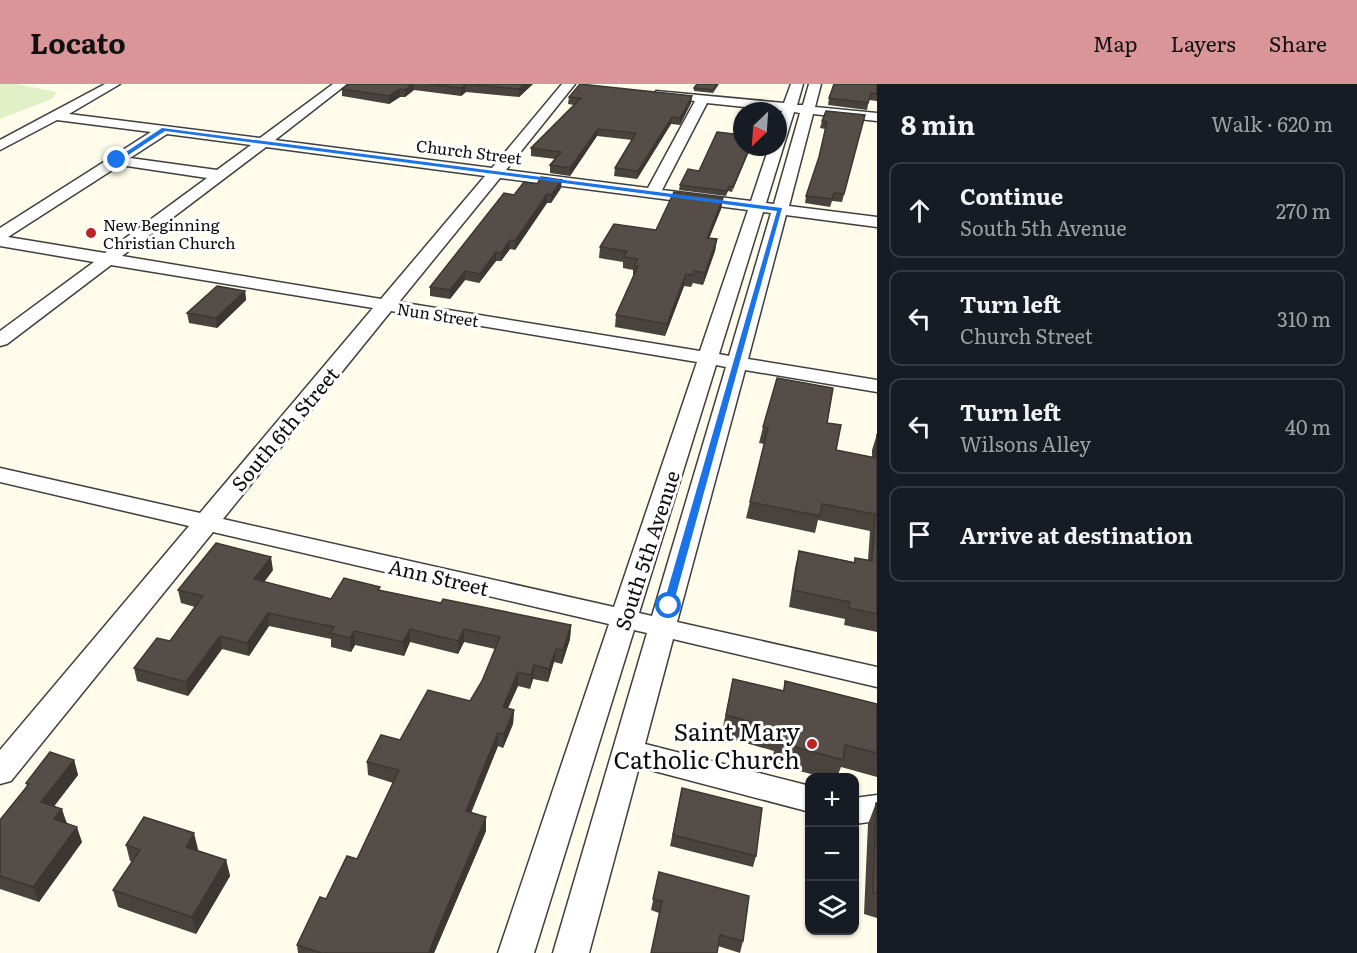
<!DOCTYPE html>
<meta charset="utf-8">
<style>
body{margin:0;font-family:Literata,serif;background:#242831;color:#f1f3f6}
.controls{position:absolute;right:18px;bottom:18px;display:grid;overflow:hidden;border-radius:12px;box-shadow:0 2px 4px #0004}
.controls button{width:54px;height:54px;display:grid;place-items:center;padding:0;border:0;border-bottom:2px solid #363941;background:#171b24;color:#f1f3f6;font:30px sans-serif}
.compass{position:absolute;left:733px;top:18px;width:54px;height:54px;border-radius:50%;background:#171b24;box-shadow:0 2px 4px #0004;rotate:205deg}
.stop{position:absolute;width:18px;height:18px;margin:-14px;border:4px solid #1a73e8;border-radius:50%;background:#fff}
.stop.end{background:#1a73e8;border-color:#fff;box-shadow:0 2px 6px #0008}
.list{margin:0;padding:0;list-style:none}
h2{display:flex;justify-content:space-between;align-items:center;height:78px;margin:0;padding:0 24px;font-size:26px}
h2 small{font-size:20px;font-weight:400;color:#9ea1a6}
.list li{display:grid;grid-template-columns:39px 1fr auto;gap:18px;align-items:center;box-sizing:border-box;height:96px;margin:0 12px 12px;padding:0 12px;border:2px solid #363941;border-radius:12px}
.list b{display:block;font-size:22px;white-space:nowrap}
.list p{margin:0;font-size:20px;white-space:nowrap;color:#9ea1a6}
.list em{font-size:20px;font-style:normal;color:#9ea1a6}
.icon{flex:none;width:33px;height:33px;fill:none;stroke:currentColor;stroke-width:2;stroke-linecap:round;stroke-linejoin:round}
.map{position:relative;flex:none;width:877px;height:869px;overflow:hidden}
header{display:flex;align-items:center;gap:36px;box-sizing:border-box;height:84px;padding:0 30px;background:#da9598;color:#111}
header strong{font-size:28px}
nav{display:flex;gap:33px;margin-inline-start:auto;font-size:21px}
main{display:flex}
aside{flex:1;background:#171b24}
.map>svg:first-child{display:block}
</style>
<header>
<strong>Locato</strong>
<nav><a>Map</a><a>Layers</a><a>Share</a></nav>
</header>
<main>
<div class="map">
<svg width="877" height="869" viewBox="0 0 877 869">
<rect width="100%" height="100%" fill="#fffceb"/>
<!-- pitch -->
<path fill="#e1f0c7" d="M 0,0 L 16,0 L 57,8 L 52,15 L 0,35 Z"/>
<g fill="none" stroke-linecap="round" stroke-linejoin="round">
<defs>
<path id="minor" d="M 105,0 L 120,0 L 69,30 L 260,54 L 333,0 L 347,0 L 275,56 L 492,84 L 562,0 L 575,0 L 506,86 L 648,104 L 695,17 L 656,13 L 656,7 L 784,19 L 791,0 L 803,0 L 797,21 L 803,21 L 809,0 L 821,0 L 815,23 L 877,29 L 877,37 L 813,30 L 789,122 L 877,133 L 877,143 L 786,131 L 748,275 L 877,296 L 877,308 L 745,286 L 677,538 L 877,583 L 877,603 L 673,555 L 645,660 L 810,702 L 810,728 L 639,683 L 589,869 L 553,869 L 647,549 L 634,546 L 534,869 L 498,869 L 609,540 L 213,448 L 11,697 L 0,700 L 0,666 L 189,442 L 0,398 L 0,384 L 200,429 L 373,224 L 111,181 L 7,260 L 0,262 L 0,247 L 94,178 L 0,162 L 0,144 L 151,48 L 57,36 L 0,66 L 0,56 ZM 707,19 L 782,27 L 778,38 L 778,63 L 769,63 L 751,117 L 662,106 ZM 794,28 L 800,29 L 774,120 L 766,119 ZM 167,50 L 251,61 L 217,86 L 130,74 ZM 266,63 L 485,92 L 381,215 L 122,172 ZM 120,81 L 207,94 L 105,169 L 8,153 ZM 500,94 L 748,126 L 700,267 L 399,218 ZM 763,128 L 771,129 L 729,272 L 719,270 ZM 391,227 L 697,278 L 614,523 L 223,435 ZM 716,281 L 726,283 L 652,532 L 639,529 Z
M 877,711 L 877,737 L 854,740 L 854,714 Z"/>
</defs>
<!-- minor casing -->
<use href="#minor" stroke="#3f3f3f" stroke-width="3"/>
<!-- minor -->
<use href="#minor" fill="#fff" fill-rule="evenodd"/>
</g>
<!-- wall -->
<path fill="#49433e" d="M 348,0 L 533,0 L 519,13 L 466,8 L 461,12 L 414,6 L 405,13 L 400,13 L 389,20 L 342,12 L 342,5 Z
M 697,0 L 719,0 L 713,9 L 694,7 L 694,4 Z
M 877,0 L 877,17 L 869,16 L 867,26 L 828,21 L 829,14 Z
M 692,12 L 691,19 L 680,41 L 671,40 L 637,95 L 614,92 L 615,84 L 632,56 L 597,52 L 570,92 L 550,89 L 550,81 L 555,75 L 531,72 L 531,64 L 574,21 L 568,20 L 569,13 Z
M 865,31 L 842,118 L 832,117 L 830,123 L 805,119 L 806,112 L 819,73 L 825,45 L 820,44 L 822,37 Z
M 742,51 L 732,108 L 728,107 L 726,112 L 679,106 L 680,101 Z
M 561,104 L 551,119 L 547,119 L 515,166 L 510,165 L 501,177 L 496,177 L 479,199 L 465,196 L 450,215 L 430,212 L 430,203 L 514,111 Z
M 723,114 L 721,125 L 709,154 L 717,155 L 715,167 L 703,201 L 693,199 L 691,203 L 684,202 L 665,252 L 615,243 L 616,231 L 633,193 L 633,186 L 623,184 L 623,178 L 599,174 L 600,163 L 656,146 Z
M 245,207 L 246,216 L 217,244 L 189,239 L 187,229 Z
M 827,339 L 836,366 L 872,373 L 872,366 L 877,350 L 877,548 L 844,541 L 845,535 L 789,523 L 795,484 L 799,467 L 854,478 L 855,474 L 868,476 L 870,447 L 818,436 L 815,449 L 746,434 L 764,360 L 759,359 L 763,343 Z
M 273,486 L 264,498 L 331,515 L 380,506 L 441,519 L 571,541 L 570,555 L 562,580 L 554,578 L 548,598 L 533,595 L 530,605 L 518,602 L 508,624 L 514,626 L 513,640 L 503,664 L 498,662 L 471,729 L 486,733 L 486,747 L 434,869 L 298,869 L 297,861 L 326,815 L 357,775 L 393,699 L 368,691 L 367,678 L 400,656 L 470,617 L 482,597 L 495,565 L 464,558 L 458,570 L 410,558 L 404,572 L 355,561 L 351,568 L 331,563 L 331,555 L 269,542 L 249,572 L 222,565 L 188,612 L 137,597 L 134,584 L 170,557 L 195,523 L 181,519 L 178,506 Z
M 733,595 L 783,607 L 785,597 L 877,620 L 877,693 L 841,683 L 837,693 L 823,693 L 771,680 L 774,667 L 721,652 Z
M 74,676 L 78,691 L 54,722 L 82,758 L 39,818 L 0,805 L 0,736 L 27,703 L 26,699 Z
M 682,704 L 756,772 L 753,783 L 670,762 Z
M 876,719 L 877,719 L 877,834 L 864,830 L 868,740 Z
M 126,761 L 198,765 L 197,766 L 226,776 L 230,792 L 196,850 L 118,823 L 113,806 L 132,778 L 130,777 Z
M 659,788 L 743,857 L 740,869 L 718,862 L 659,829 L 651,826 Z"/>
<!-- shaded-wall -->
<path fill="#3c3732" d="M 412,0 L 414,0 L 414,6 L 405,13 L 405,6 Z
M 466,0 L 466,8 L 461,12 L 461,4 Z
M 525,0 L 533,0 L 519,13 L 519,5 Z
M 400,5 L 400,13 L 389,20 L 389,12 Z
M 692,12 L 691,19 L 680,41 L 680,34 Z
M 672,33 L 671,40 L 637,95 L 638,87 Z
M 598,45 L 597,52 L 570,92 L 570,84 Z
M 750,63 L 751,63 L 732,108 L 733,103 Z
M 562,96 L 561,104 L 551,119 L 551,111 Z
M 547,110 L 547,119 L 515,166 L 515,157 Z
M 723,114 L 721,125 L 705,165 L 707,154 Z
M 717,155 L 715,167 L 703,201 L 705,189 Z
M 510,156 L 510,165 L 501,177 L 501,169 Z
M 496,168 L 496,177 L 479,199 L 480,190 Z
M 465,187 L 465,196 L 450,215 L 450,206 Z
M 686,190 L 684,202 L 665,252 L 667,240 Z
M 245,207 L 246,216 L 217,244 L 216,234 Z
M 271,473 L 273,486 L 256,509 L 254,495 Z
M 268,529 L 269,542 L 249,572 L 247,559 Z
M 571,541 L 570,555 L 562,580 L 563,566 Z
M 410,545 L 410,558 L 404,572 L 403,558 Z
M 464,545 L 464,558 L 458,570 L 458,557 Z
M 354,547 L 355,561 L 351,568 L 350,554 Z
M 220,552 L 222,565 L 188,612 L 186,598 Z
M 556,565 L 554,578 L 548,598 L 549,585 Z
M 534,581 L 533,595 L 530,605 L 531,591 Z
M 518,588 L 518,602 L 502,637 L 503,623 Z
M 514,626 L 513,640 L 503,664 L 504,650 Z
M 498,649 L 498,662 L 466,741 L 466,727 Z
M 74,676 L 78,691 L 46,733 L 41,718 Z
M 62,725 L 67,740 L 54,735 Z
M 486,733 L 486,747 L 434,869 L 429,869 L 440,840 Z
M 77,743 L 82,758 L 39,818 L 33,803 Z
M 194,749 L 198,765 L 190,779 L 186,763 Z
M 226,776 L 230,792 L 196,850 L 192,833 Z"/>
<!-- building -->
<path fill="#554e48" stroke="#3c3732" stroke-width="1.5" d="M 348,0 L 412,0 L 405,6 L 400,5 L 389,12 L 342,5 Z
M 428,0 L 525,0 L 519,5 L 466,0 L 461,4 Z
M 580,0 L 692,12 L 680,34 L 672,33 L 638,87 L 615,84 L 636,49 L 598,45 L 570,84 L 550,81 L 561,68 L 531,64 L 581,14 L 569,13 Z
M 697,0 L 717,0 L 713,6 L 694,4 Z
M 834,0 L 877,0 L 877,10 L 871,9 L 868,19 L 829,14 Z
M 826,27 L 865,31 L 844,110 L 834,109 L 832,115 L 806,112 L 819,73 L 827,38 L 822,37 Z
M 717,48 L 742,51 L 742,63 L 750,63 L 733,103 L 729,102 L 727,107 L 680,101 L 688,85 L 699,87 Z
M 541,93 L 562,96 L 551,111 L 547,110 L 515,157 L 510,156 L 501,169 L 496,168 L 480,190 L 465,187 L 450,206 L 430,203 L 504,109 L 514,111 L 524,98 L 537,100 Z
M 674,108 L 723,114 L 707,154 L 717,155 L 705,189 L 694,187 L 693,191 L 686,190 L 667,240 L 616,231 L 638,182 L 634,182 L 638,175 L 624,173 L 627,167 L 600,163 L 614,140 L 656,146 Z
M 217,202 L 245,207 L 216,234 L 187,229 Z
M 777,294 L 833,304 L 827,339 L 841,341 L 836,366 L 876,374 L 877,350 L 877,530 L 849,524 L 850,518 L 793,506 L 799,467 L 855,479 L 855,474 L 872,477 L 875,430 L 822,420 L 820,432 L 750,418 L 768,344 L 763,343 Z
M 216,459 L 271,473 L 254,495 L 331,515 L 344,494 L 380,503 L 378,506 L 441,519 L 443,515 L 571,541 L 563,566 L 556,565 L 549,585 L 534,581 L 531,591 L 518,588 L 503,623 L 514,626 L 504,650 L 498,649 L 466,727 L 486,733 L 440,840 L 429,869 L 321,869 L 297,861 L 320,813 L 326,815 L 347,772 L 357,775 L 399,686 L 367,678 L 381,651 L 400,656 L 428,606 L 470,617 L 482,597 L 500,553 L 464,545 L 458,557 L 410,545 L 403,558 L 354,547 L 350,554 L 330,549 L 334,543 L 268,529 L 247,559 L 220,552 L 186,598 L 134,584 L 157,554 L 170,557 L 203,512 L 178,506 Z
M 733,595 L 784,607 L 785,597 L 877,620 L 877,669 L 845,661 L 843,676 L 777,658 L 780,646 L 726,631 Z
M 50,668 L 74,676 L 41,718 L 62,725 L 54,735 L 77,743 L 33,803 L 0,792 L 0,736 L 29,700 L 26,699 Z
M 682,704 L 762,724 L 756,772 L 673,751 Z
M 876,719 L 877,719 L 877,810 L 873,808 Z
M 144,733 L 194,749 L 186,763 L 226,776 L 192,833 L 113,806 L 140,766 L 126,761 Z
M 659,788 L 749,812 L 743,857 L 720,851 L 717,869 L 651,869 L 662,817 L 653,815 Z"/>
<!-- route -->
<path fill="#1a73e8" d="M 162,44 L 782,124 L 672,525 L 663,522 L 777,127 L 165,47 L 119,77 L 114,76 Z"/>
<!-- markers -->
<g fill="#be2324" stroke="#fff" stroke-width="2">
<circle cx="91" cy="149" r="6"/>
<circle cx="812" cy="660" r="6"/>
</g>
<g text-anchor="middle" dominant-baseline="central" stroke-width="6" stroke-linejoin="round" paint-order="stroke">
<!-- far-street labels -->
<g font-size="16" fill="#0c0c0c" stroke="#fff">
<text transform="translate(469 67) rotate(7)">Church Street</text>
<text transform="translate(438 230) rotate(9)">Nun Street</text>
</g>
<!-- far-poi labels -->
<g font-size="16" fill="#0c0c0c" stroke="#fff" text-anchor="start">
<text x="103" y="140">New Beginning<tspan x="103" dy="18">Christian Church</tspan></text>
</g>
<!-- street labels -->
<g font-size="20" fill="#0c0c0c" stroke="#fff">
<text transform="translate(284 344) rotate(-50)">South 6th Street</text>
<text transform="translate(646 466) rotate(-72)">South 5th Avenue</text>
<text transform="translate(439 492) rotate(13)">Ann Street</text>
</g>
<!-- near-poi labels -->
<g font-size="24" fill="#0c0c0c" stroke="#fff" text-anchor="end">
<text x="800" y="646">Saint Mary<tspan x="800" dy="28">Catholic Church</tspan></text>
</g>
</g>
</svg>
<div class="controls">
<button>+</button>
<button>−</button>
<button><svg class="icon" aria-label="layers" viewBox="0 0 24 24"><path d="M12 4l9 5-9 5-9-5zM3 14l9 5 9-5"/></svg></button>
</div>
<svg class="compass" viewBox="-18 -18 36 36"><path d="M0-13l5 13h-10z" fill="#e53935"/><path d="M0 13l5-13h-10z" fill="#9ea1a6"/></svg>
<div class="stop" style="left:669px;top:522px"></div>
<div class="stop end" style="left:117px;top:76px"></div>
</div>
<aside>
<h2>8 min<small>Walk · 620 m</small></h2>
<ul class="list">
<li><svg class="icon" aria-label="ahead" viewBox="0 0 24 24"><path d="M12 20V5M6 11l6-6 6 6"/></svg><div><b>Continue</b><p>South 5th Avenue</p></div><em>270 m</em></li>
<li><svg class="icon" aria-label="left" viewBox="0 0 24 24"><path d="M17 20v-9H6M10 6l-5 5 5 5"/></svg><div><b>Turn left</b><p>Church Street</p></div><em>310 m</em></li>
<li><svg class="icon" aria-label="left" viewBox="0 0 24 24"><path d="M17 20v-9H6M10 6l-5 5 5 5"/></svg><div><b>Turn left</b><p>Wilsons Alley</p></div><em>40 m</em></li>
<li><svg class="icon" aria-label="arrive" viewBox="0 0 24 24"><path d="M6 21V4h12l-3 4 3 4H6"/></svg><div><b>Arrive at destination</b></div></li>
</ul>
</aside>
</main>
